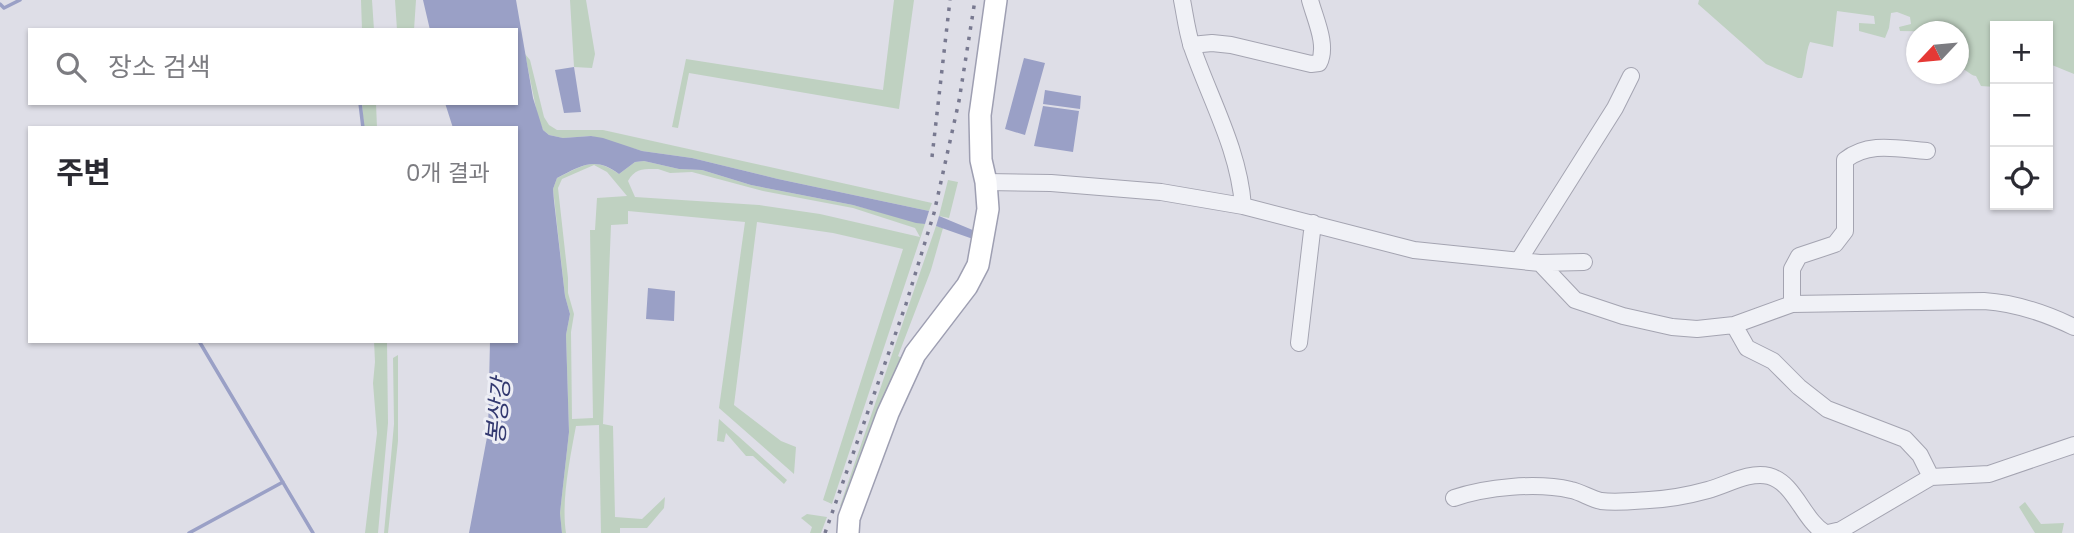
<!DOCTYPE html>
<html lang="ko">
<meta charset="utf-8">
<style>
body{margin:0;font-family:Poppins,"Noto Sans KR",sans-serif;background:#f7f7f7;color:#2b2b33}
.controls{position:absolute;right:21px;top:21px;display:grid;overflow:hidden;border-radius:0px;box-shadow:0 2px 5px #0004}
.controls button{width:63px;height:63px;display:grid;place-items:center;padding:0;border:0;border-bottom:2px solid #e1e1e2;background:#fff;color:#2b2b33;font:35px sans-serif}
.compass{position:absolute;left:1906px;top:21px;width:63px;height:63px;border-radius:50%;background:#fff;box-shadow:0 2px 5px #0004;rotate:244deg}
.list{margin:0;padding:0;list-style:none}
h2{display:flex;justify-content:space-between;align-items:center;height:91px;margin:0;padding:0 28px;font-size:30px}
h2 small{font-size:23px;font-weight:400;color:#7c7c81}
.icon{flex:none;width:38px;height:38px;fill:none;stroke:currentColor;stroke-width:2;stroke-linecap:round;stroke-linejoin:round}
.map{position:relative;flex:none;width:2074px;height:533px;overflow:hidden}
.search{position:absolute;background:#fff;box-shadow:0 2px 5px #0004;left:28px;top:28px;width:490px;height:77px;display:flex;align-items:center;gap:18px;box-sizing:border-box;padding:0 24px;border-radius:0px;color:#7c7c81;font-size:26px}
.panel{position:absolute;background:#fff;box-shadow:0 2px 5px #0004;left:28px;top:126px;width:490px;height:217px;border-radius:0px}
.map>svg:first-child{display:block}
</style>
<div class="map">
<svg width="2074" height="533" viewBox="0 0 2074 533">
<rect width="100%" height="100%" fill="#dedee7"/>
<!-- green -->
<path fill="#bfd1c1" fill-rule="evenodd" d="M 361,0 L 372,0 L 374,30 L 362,30 Z
M 395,0 L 416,0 L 414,30 L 397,30 Z
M 570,0 L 586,0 L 595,54 L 592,68 L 574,67 Z
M 894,0 L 914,0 L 899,109 L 689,73 L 678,128 L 672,127 L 686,59 L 883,90 Z
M 1699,0 L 2074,0 L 2074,74 L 2052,65 L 2048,67 L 2048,26 L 1995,26 L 1995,87 L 1981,86 L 1976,76 C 1969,75 1967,69 1959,68 L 1958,32 L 1900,31 L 1899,27 L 1911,24 L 1910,17 L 1897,12 L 1891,13 L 1889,28 L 1885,38 L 1859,31 L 1859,23 L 1875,24 L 1874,16 L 1837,11 L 1833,47 L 1810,42 C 1805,54 1806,67 1802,78 L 1798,78 L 1766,64 L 1698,4 Z
M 525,54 L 530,60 L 544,117 L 549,125 L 557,130 L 603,130 L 932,203 L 929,211 L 778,179 L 692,158 L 642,151 L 591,136 L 563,138 L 549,135 L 543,130 L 538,118 Z
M 362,103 L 376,103 L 377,128 L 364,128 Z
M 644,161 L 679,169 L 702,170 L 751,185 L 853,205 L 925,224 L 832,504 L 823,500 L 903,249 L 833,233 L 757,222 L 734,405 L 781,441 L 796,447 L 794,474 L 719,408 L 745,222 L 628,211 L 628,224 L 611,225 L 603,424 L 613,426 L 615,517 L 642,519 L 665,497 L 664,508 L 647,528 L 620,528 L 620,533 L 601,533 L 599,425 L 576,426 C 570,458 561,501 566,533 L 562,533 L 560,513 L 569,432 L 566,335 L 570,314 L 565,296 L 553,189 L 557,178 C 583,165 594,156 619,174 L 635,162 ZM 594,165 L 607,172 L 627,196 L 597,198 L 595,230 L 590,230 L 593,418 L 572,419 L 571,332 L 574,314 L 568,293 L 568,278 L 558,188 L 562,179 ZM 658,169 L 670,173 L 692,172 L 763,191 L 853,208 L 915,228 L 920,237 L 820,214 L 759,205 L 635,197 L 628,181 C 635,168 644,169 658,169 Z
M 948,180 L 958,182 L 949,218 L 939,216 Z
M 936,226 L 943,228 L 931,270 L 898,356 L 903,359 L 846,508 L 840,506 Z
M 374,341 L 387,341 L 388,423 L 378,533 L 365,533 L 377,433 L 373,383 L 375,362 Z
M 398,355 L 398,441 L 388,533 L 384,533 L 394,424 L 393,358 Z
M 719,419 L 787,480 L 784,484 L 753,456 L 746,456 L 726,433 L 724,442 L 717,441 Z
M 2025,502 L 2041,524 L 2064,523 L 2062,533 L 2035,533 L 2019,507 Z
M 807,514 L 827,517 L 821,533 L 810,533 L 812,527 L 801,518 Z"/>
<!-- water -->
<path fill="#9aa0c6" d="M 423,0 L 516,0 L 533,98 L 543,130 L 549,135 L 563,138 L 591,136 L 603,138 L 642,151 L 692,158 L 778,179 L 929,211 L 925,224 L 916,223 L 853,205 L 751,185 L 702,170 L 679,169 L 644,161 L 635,162 L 619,174 C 596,156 581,165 557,178 L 553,189 L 554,201 L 565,296 L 570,314 L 566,335 L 569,432 L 560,513 L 562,533 L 469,533 L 488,432 L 490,341 L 516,341 L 516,128 L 453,128 L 445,103 L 516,103 L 516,30 L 430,30 Z
M 1024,58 L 1045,63 L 1025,135 L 1005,129 Z
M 574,67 L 581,112 L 564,113 L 555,70 Z
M 1045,90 L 1081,96 L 1080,109 L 1043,104 Z
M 1043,106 L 1079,111 L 1073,152 L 1034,146 Z
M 939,216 L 975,231 L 973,239 L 936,226 Z
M 648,288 L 675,291 L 674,321 L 646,319 Z"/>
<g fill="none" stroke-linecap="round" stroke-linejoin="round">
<!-- stream -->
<path stroke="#9aa0c6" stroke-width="3.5" d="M 0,4 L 4,8 L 20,0
M 360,103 L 363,128
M 199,341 L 313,533
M 189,533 L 283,482"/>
<defs>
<path id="minor" d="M 1182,0 C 1185,15 1187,32 1192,47 C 1210,99 1239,150 1243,206
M 1191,45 L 1212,43 L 1231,45 L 1311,64 L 1319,63 C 1328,45 1315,19 1310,0
M 986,182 L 1051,183 L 1161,192 L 1243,206 L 1414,250 L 1540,263 L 1584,262
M 1519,260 L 1615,108 L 1631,76
M 1540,263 L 1575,300 L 1623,316 L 1672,327 L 1697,329 L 1734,325 L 1792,304 L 1984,301 C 2016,303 2045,313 2074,327
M 1792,304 L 1792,269 L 1799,256 L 1835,244 L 1845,231 L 1845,160 C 1869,141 1898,149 1927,151
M 1734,325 L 1747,348 L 1773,361 L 1799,387 L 1827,409 L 1905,439 L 1920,455 L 1931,477
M 1299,343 L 1313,223
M 1454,498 C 1486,487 1537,482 1571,490 C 1581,492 1591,499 1601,501 C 1616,503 1634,501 1649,500 C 1668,499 1690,495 1708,490 C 1727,485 1749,471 1769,476 C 1795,483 1803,520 1825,533
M 1828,533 L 1841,530 L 1931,477 L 1989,474 L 2074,445"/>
<path id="major" d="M 848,533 L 849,518 L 888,413 L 915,354 L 967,286 L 978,265 L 988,209 L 986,182 L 981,160 L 980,115 L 996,0"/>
</defs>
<!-- minor casing -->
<use href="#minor" stroke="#a4a4b1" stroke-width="18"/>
<!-- major casing -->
<use href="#major" stroke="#9e9fb2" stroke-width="24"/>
<!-- minor -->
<use href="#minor" stroke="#f0f1f6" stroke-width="16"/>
<!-- major -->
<use href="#major" stroke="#fff" stroke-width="21"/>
<!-- rail -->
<path stroke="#787990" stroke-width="3.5" stroke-dasharray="3.5 7" stroke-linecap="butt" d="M 932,157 L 950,0
M 825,533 L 906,304 L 934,213 L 959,101 L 975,0"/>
</g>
<g text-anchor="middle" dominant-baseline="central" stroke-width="6" stroke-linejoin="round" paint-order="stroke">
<!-- water labels -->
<g font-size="24" font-style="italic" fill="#333970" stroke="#edeef5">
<text transform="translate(498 411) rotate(-85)">봉상강</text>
</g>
</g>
</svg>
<div class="controls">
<button>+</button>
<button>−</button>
<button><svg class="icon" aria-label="locate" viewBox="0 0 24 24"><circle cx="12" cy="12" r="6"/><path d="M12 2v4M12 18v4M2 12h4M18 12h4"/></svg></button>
</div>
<svg class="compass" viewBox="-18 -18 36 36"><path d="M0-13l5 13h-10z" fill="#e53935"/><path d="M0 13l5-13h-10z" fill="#7c7c81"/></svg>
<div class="search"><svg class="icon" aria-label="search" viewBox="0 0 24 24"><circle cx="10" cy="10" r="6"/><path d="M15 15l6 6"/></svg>장소 검색</div>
<section class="panel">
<h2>주변<small>0개 결과</small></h2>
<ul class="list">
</ul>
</section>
</div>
